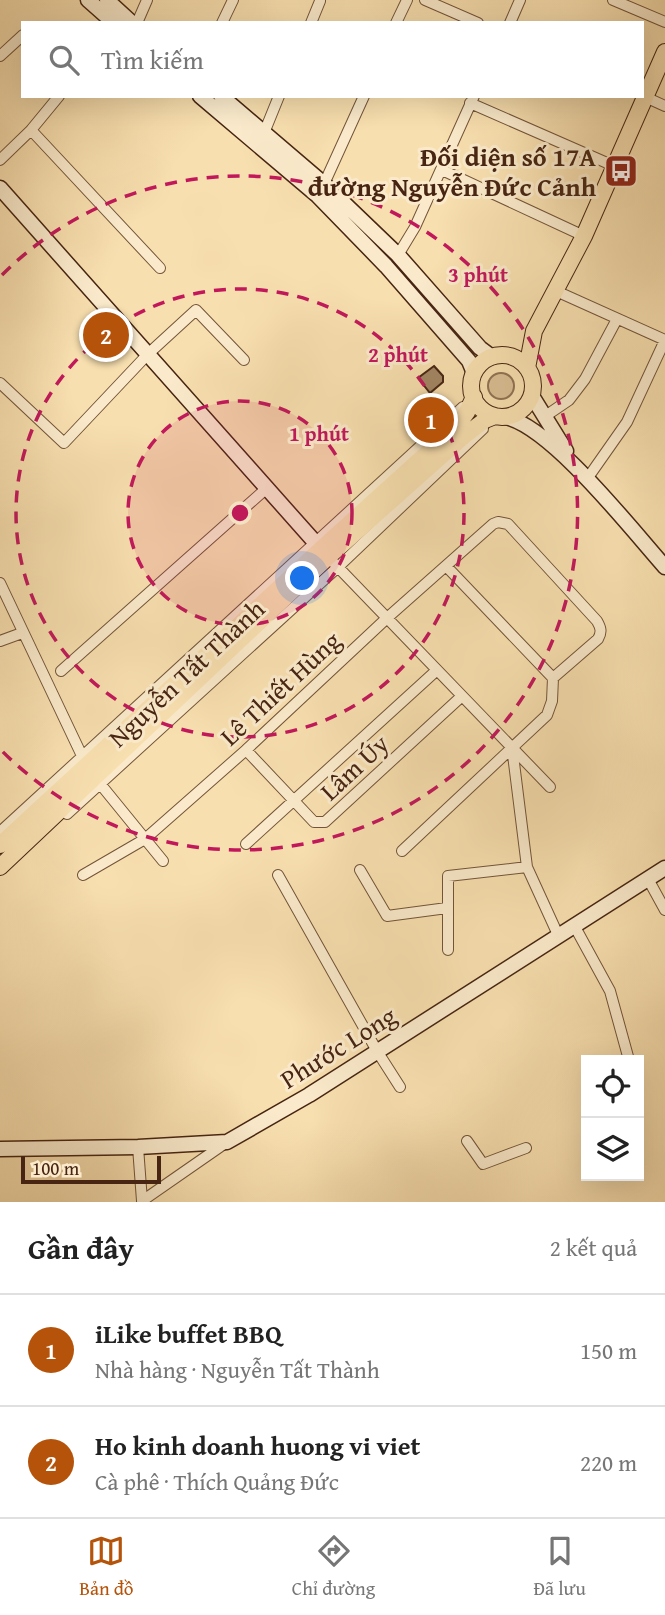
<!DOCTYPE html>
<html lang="vi">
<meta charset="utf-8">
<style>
body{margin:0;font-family:"Gentium Book Plus",serif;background:#f6f6f6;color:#222}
.controls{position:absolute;right:21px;bottom:21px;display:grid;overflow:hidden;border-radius:0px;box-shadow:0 7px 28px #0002}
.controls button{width:63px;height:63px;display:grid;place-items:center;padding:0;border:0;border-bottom:2px solid #e0e0e0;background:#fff;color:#222;font:35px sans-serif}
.scale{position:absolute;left:21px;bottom:18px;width:140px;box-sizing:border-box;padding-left:7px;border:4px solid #472512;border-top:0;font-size:19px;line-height:24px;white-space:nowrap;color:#472512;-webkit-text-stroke:5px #faeacb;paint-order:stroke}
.you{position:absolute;left:303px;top:579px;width:24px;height:24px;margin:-18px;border:5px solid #fff;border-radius:50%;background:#1a73e8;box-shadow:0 0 0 10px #1a73e833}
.badge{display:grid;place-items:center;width:46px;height:46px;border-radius:50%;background:#b45309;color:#fff;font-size:23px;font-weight:700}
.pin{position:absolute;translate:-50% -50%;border:4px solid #fff;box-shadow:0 2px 7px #0006}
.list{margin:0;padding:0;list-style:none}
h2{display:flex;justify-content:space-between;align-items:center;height:91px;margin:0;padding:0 28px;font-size:30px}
h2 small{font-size:23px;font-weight:400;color:#767676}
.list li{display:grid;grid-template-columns:46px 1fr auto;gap:21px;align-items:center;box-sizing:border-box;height:112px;padding:0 28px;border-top:2px solid #e0e0e0}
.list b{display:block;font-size:26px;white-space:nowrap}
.list p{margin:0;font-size:23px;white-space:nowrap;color:#767676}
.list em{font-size:23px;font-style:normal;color:#767676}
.icon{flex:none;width:38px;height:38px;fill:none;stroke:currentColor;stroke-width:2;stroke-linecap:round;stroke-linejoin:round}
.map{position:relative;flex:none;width:665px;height:1202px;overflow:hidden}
.search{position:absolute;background:#fff;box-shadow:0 7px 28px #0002;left:21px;right:21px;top:21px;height:77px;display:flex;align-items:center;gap:18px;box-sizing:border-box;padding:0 24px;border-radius:0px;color:#767676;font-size:26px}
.sheet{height:315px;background:#fff}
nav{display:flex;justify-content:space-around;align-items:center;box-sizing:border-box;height:98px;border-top:2px solid #e0e0e0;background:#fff;font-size:19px;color:#767676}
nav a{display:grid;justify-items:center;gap:4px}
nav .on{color:#b45309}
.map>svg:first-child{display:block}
</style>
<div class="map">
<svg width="665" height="1202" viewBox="0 0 665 1202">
<rect width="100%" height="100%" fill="#f8dfaf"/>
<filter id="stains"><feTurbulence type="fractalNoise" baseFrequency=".00286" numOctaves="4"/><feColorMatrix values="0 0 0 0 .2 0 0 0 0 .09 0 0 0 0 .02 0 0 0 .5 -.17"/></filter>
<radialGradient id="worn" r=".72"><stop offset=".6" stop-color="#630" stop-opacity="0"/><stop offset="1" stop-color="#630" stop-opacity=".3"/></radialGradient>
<!-- green -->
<path fill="#dabf94" stroke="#907253" stroke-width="2" d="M488 386a13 13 0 1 1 26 0a13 13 0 1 1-26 0Z"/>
<!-- building -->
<path fill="#a38664" stroke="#472512" stroke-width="2" d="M 434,366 L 443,376 L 443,382 L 430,393 L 418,378 Z"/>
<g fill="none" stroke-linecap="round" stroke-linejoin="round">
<defs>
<path id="street" d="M 425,0 L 478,23
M 613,0 L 665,22
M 137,23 L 147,0
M 222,23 L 233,0
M 311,23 L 320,1
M 396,23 L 407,0
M 510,23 L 520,0
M 0,56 L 23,35
M 643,96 L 665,106
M 470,103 L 614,166
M 31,130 L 160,268
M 264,133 L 279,96
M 0,160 L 31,130 L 59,96
M 442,170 L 584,236
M 324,184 L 364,96
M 398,255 L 415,227 L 474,96
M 556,291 L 665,340
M 0,383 L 64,443 L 148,354 L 196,310 L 244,360
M 544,417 L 569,400 L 585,379 L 617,319
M 587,479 L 627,422 L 665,340
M 333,562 L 550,787
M 0,583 L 83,758
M 0,641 L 22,633
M 61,671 L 268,487
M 512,747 L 527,867 L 559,937
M 246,750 L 314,822 L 325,822 L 462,696
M 97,780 L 163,861
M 67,814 L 338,567 L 483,429
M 0,832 L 463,407
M 246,844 L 437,670
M 402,851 L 547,715 L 552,701 L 553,678 L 446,566
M 360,870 L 387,916 L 447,908
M 83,875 L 145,839 L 246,750 L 387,618 L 493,524 L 498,522 L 508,524 L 597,621 C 601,628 602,632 598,639 L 553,678
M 278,875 L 377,1051 L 400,1087
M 648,879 L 665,910
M 575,927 L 610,991 L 629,1060
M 448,950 L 448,876 L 527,867
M 467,1141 L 483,1164 L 526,1148
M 138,1147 L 142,1201 L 227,1142"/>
<path id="secondary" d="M 88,0 L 114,23
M 107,0 L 132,23
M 200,96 L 318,196 L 386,266 L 469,361 L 474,373
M 221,96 L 324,184 L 398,255 L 480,348 L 492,357
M 0,188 L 321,549
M 532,396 L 566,451
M 505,417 C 551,426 632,530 665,567
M 0,1149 L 138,1147 L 227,1142 L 309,1095 L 665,868"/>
<path id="primary" d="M471 386a31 31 0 1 1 62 0a31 31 0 1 1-62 0Z
M 527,368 L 534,331 L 584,236 L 665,52
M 0,845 L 321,549 L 456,427 L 467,412 L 474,397
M 0,867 L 328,557 L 464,436 L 485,420 L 495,416"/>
</defs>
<!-- street casing -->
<use href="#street" stroke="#735439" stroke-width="12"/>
<!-- secondary casing -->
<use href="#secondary" stroke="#472512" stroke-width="17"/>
<!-- primary casing -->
<use href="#primary" stroke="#472512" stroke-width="18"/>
<!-- street -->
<use href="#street" stroke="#faeacb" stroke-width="10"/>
<!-- secondary -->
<use href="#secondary" stroke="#faeacb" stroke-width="14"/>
<!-- primary -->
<use href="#primary" stroke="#f8dfaf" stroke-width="16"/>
</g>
<!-- distance rings -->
<circle cx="240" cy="513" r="112" fill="#c2185b" fill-opacity=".12"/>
<g fill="none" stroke="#c2185b" stroke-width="3.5" stroke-dasharray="12 9">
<circle cx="240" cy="513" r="112"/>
<circle cx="240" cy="513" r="224"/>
<path d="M2 275A337 337 0 1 1 2 751"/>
</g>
<!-- icons -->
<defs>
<symbol id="bus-square" viewBox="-11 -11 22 22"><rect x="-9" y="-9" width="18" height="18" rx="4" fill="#8f2418" stroke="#faeacb"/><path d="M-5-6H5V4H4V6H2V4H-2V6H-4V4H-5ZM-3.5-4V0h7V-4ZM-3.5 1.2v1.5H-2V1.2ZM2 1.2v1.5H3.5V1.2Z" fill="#fff"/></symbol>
</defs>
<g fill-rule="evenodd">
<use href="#bus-square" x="602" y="152" width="38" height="38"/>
</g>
<g text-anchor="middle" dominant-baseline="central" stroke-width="6" stroke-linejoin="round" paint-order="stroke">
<!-- poi labels -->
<g font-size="26" font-weight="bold" fill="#472512" stroke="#faeacb" text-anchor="end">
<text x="596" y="156">Đối diện số 17A<tspan x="596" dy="30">đường Nguyễn Đức Cảnh</tspan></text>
</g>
<!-- street labels -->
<g font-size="26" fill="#472512" stroke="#faeacb">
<text transform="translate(186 673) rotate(-43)">Nguyễn Tất Thành</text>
<text transform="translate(280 688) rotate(-43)">Lê Thiết Hùng</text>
<text transform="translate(354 767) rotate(-43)">Lâm Úy</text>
<text transform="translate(338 1047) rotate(-32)">Phước Long</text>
</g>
</g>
<circle cx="240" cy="513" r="10" fill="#c2185b" stroke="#faeacb" stroke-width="3.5"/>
<g font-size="21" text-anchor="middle" font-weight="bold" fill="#c2185b" stroke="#faeacb" stroke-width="6" stroke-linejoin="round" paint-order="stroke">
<text x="478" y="282">3 phút</text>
<text x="398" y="362">2 phút</text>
<text x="319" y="441">1 phút</text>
</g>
<rect width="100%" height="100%" filter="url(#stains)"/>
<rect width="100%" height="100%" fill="url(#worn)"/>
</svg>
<div class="controls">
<button><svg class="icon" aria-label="locate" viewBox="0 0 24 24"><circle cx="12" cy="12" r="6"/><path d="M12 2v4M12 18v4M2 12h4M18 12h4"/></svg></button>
<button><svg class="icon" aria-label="layers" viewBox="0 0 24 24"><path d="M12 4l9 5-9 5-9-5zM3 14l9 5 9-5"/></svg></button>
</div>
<div class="scale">100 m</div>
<div class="you"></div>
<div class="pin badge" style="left:431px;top:420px">1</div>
<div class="pin badge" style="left:106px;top:335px">2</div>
<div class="search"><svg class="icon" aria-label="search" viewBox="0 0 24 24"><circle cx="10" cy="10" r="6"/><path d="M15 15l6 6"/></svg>Tìm kiếm</div>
</div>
<section class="sheet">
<h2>Gần đây<small>2 kết quả</small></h2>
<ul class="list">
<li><span class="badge">1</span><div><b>iLike buffet BBQ</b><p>Nhà hàng · Nguyễn Tất Thành</p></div><em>150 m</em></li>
<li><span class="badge">2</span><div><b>Ho kinh doanh huong vi viet</b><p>Cà phê · Thích Quảng Đức</p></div><em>220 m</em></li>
</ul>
</section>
<nav>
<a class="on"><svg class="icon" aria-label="map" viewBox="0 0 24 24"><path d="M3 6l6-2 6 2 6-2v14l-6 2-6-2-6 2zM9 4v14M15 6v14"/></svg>Bản đồ</a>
<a><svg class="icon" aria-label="directions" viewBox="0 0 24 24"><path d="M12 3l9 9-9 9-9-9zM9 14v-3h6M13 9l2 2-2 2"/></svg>Chỉ đường</a>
<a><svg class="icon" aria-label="saved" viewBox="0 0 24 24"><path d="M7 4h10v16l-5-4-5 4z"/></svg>Đã lưu</a>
</nav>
